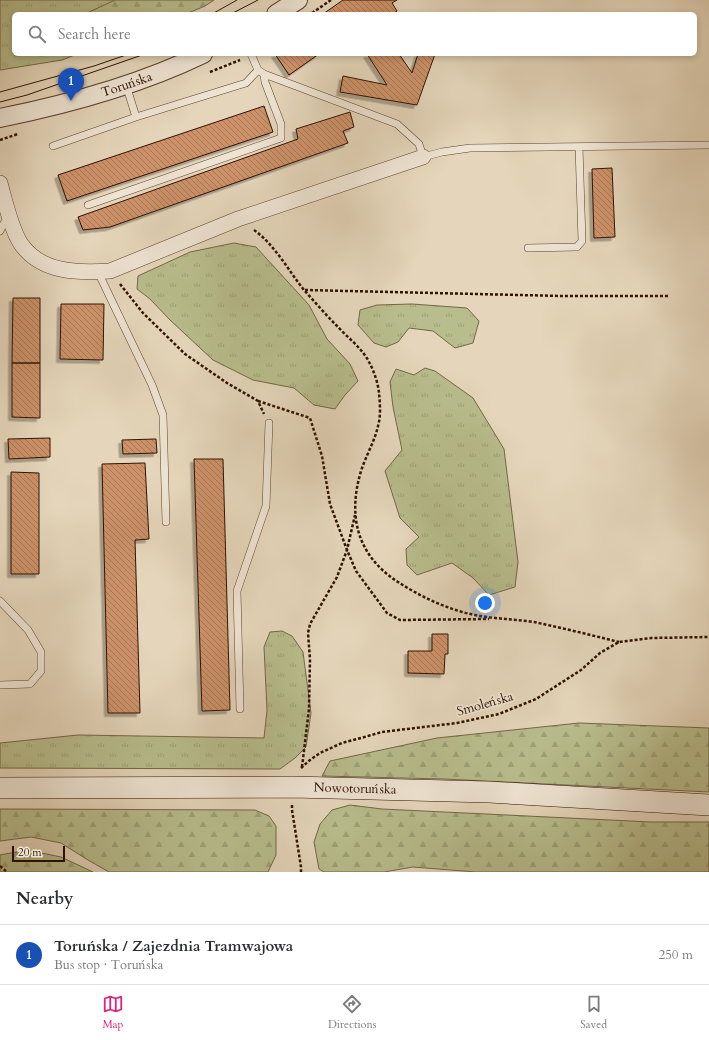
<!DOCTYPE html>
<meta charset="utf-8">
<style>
body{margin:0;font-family:Cardo,serif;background:#f2f2f3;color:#2b2b33}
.scale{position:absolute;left:12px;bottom:10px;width:53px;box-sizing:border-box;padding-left:4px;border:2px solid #301100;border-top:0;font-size:11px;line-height:14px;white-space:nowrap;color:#301100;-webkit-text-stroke:3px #eee4d3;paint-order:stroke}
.you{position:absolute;left:485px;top:603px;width:14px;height:14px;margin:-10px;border:3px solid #fff;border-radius:50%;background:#1a73e8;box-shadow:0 0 0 6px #1a73e833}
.badge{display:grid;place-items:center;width:26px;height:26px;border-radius:50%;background:#db2777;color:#fff;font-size:13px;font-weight:700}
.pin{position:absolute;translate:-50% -33px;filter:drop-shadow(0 1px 2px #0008)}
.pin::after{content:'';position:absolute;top:21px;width:14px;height:12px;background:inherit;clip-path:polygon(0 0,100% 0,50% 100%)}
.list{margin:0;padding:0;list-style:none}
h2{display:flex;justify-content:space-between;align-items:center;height:52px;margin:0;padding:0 16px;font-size:17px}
h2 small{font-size:13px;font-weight:400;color:#7c7c81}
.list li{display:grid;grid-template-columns:26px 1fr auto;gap:12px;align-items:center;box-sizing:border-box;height:60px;padding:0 16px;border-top:1px solid #e1e1e2}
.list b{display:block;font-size:15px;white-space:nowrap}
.list p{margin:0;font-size:13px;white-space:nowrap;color:#7c7c81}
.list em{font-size:13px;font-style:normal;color:#7c7c81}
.icon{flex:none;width:22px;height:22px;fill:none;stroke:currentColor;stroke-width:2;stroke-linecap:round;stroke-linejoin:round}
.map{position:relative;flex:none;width:709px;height:872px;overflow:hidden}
.search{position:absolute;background:#fff;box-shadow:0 2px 6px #0003;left:12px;right:12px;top:12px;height:44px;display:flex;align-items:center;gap:10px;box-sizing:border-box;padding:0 14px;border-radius:6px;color:#7c7c81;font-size:15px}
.sheet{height:112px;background:#fff}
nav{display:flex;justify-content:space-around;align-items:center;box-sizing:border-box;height:56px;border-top:1px solid #e1e1e2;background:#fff;font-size:11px;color:#7c7c81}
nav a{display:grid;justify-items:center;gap:2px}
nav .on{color:#db2777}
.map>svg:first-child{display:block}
</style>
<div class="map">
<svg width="709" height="872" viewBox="0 0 709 872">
<defs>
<pattern id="grass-tufts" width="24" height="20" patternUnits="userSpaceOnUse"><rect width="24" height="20" fill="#b8bd8d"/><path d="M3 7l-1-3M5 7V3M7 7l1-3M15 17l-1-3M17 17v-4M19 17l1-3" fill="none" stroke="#9ea178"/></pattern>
<pattern id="forest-firs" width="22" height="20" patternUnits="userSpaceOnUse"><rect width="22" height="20" fill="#b8bd8d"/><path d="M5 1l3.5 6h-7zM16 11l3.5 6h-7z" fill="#9ea178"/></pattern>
<pattern id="building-back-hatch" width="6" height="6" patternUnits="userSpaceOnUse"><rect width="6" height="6" fill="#cd926b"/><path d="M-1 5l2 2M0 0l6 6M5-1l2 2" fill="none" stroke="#a77656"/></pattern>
<filter id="shadow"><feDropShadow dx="-3.5" dy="3.5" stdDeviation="0" flood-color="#0004"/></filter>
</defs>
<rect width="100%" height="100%" fill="#e5d6bb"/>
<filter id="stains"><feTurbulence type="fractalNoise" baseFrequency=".005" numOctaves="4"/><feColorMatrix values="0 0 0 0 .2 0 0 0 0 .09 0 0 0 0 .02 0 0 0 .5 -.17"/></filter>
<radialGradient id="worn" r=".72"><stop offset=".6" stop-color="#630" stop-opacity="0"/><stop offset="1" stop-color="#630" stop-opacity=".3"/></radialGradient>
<!-- grass -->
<path fill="url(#grass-tufts)" stroke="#746746" d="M 0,0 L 202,0 L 171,14 L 14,14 L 14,54 L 77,54 L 62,60 L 0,70 Z
M 234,243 L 256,247 L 309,305 L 327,339 L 350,364 L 358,381 L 345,395 L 335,409 L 314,405 L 294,388 L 253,380 L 213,360 L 170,320 L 150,299 L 137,289 L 138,276 L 190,252 Z
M 412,304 L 467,308 L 479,321 L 473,343 L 455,348 L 433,331 L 409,328 L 398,342 L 386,347 L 374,343 L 358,325 L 360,310 L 377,305 Z
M 425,368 L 435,371 L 473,398 L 504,449 L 518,562 L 515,587 L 489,595 L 473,578 L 452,563 L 417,575 L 407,565 L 406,549 L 419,537 L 400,518 L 385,471 L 402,450 L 393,407 L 390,382 L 396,369 L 414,375 Z
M 282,631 L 292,636 L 303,652 L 311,713 L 306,747 L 295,758 L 280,769 L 0,768 L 0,743 L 78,735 L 264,738 L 267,710 L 264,647 L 270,632 Z"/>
<!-- forest -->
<path fill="url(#forest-firs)" stroke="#746746" d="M 115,0 L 214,0 L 205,6 L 186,14 L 85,14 Z
M 579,723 L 709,728 L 709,792 L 444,779 L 322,776 L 330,761 L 437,738 Z
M 350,805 L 382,809 L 651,822 L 709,822 L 709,872 L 476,872 L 413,867 L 384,872 L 324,872 L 319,869 L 314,842 L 320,824 L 332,810 Z
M 0,809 L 255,810 L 269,816 L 276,826 L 276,855 L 268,872 L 109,872 L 88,860 L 61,843 L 31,837 L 0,841 Z
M 27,850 L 61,857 L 93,872 L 0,872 L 0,855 Z"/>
<!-- building -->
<path fill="url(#building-back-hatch)" stroke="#301100" filter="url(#shadow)" d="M 343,0 L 397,0 L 392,3 L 397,11 L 393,14 L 323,14 Z
M 275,54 L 319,54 L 289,75 Z
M 367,54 L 399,54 L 412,73 L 418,54 L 435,54 L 417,105 L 340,92 L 343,76 L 387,85 Z
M 264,106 L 273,132 L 67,201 L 58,175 Z
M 350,112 L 354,127 L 343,131 L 348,143 L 110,227 L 83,230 L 78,217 L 298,139 L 296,129 Z
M 612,168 L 615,237 L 594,238 L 592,169 Z
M 13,298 L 40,298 L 40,363 L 12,363 Z
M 61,304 L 104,304 L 103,360 L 60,359 Z
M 12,363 L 40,363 L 40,418 L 12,417 Z
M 50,438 L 50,457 L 9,459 L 8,439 Z
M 156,439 L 157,453 L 123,454 L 122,440 Z
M 194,459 L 223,459 L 230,710 L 202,711 Z
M 145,463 L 149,539 L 135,540 L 140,713 L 108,713 L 102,464 Z
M 11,472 L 39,473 L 39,574 L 11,574 Z
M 432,634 L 448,634 L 448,654 L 445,654 L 444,674 L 408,673 L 408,651 L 432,651 Z"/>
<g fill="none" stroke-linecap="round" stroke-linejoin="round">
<defs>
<path id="service" d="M 251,54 L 258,70 L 264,74 L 397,124 L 419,144 L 423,157 L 442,152 L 470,148 L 709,145
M 126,85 L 136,117 L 246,83 L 258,70
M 53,146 L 136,117
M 88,205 L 281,138 L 281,124 L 265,82 L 264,74
M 0,231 L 4,223 L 10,218
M 528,248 L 577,247 L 582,241 L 579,147
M 98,272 L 152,385 L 163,415 L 166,522
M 0,601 L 28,630 L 41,652 L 41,671 L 30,684 L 0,685
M 240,709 L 237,591 L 266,506 L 269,423"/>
<path id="minor" d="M 0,183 C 5,201 11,229 21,244 C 41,273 78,273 110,271 L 238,219 L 423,157"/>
<g id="tertiary">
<path d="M 276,14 L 298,0"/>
<path id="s1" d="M 0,118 C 69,104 139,85 203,54"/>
</g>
<g id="secondary">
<path id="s2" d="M 0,788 L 293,787 L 489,792 L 709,805"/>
</g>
</defs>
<!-- service casing -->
<use href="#service" stroke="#5d422f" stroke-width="8"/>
<!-- minor casing -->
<use href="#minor" stroke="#5d422f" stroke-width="16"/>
<!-- tertiary casing -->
<use href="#tertiary" stroke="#5d422f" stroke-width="20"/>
<!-- secondary casing -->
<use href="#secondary" stroke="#301100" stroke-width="22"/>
<!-- path -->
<path stroke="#301100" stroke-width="2.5" stroke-dasharray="3 2" stroke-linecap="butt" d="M 312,13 L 331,0
M 210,72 L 240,60
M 0,140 L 18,134
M 254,230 C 275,245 288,270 304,290 C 315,302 326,315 337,326 C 348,338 362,348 369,362 C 374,371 378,383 379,393 C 380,403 381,416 378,426 C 375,440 367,454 362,468 C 347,514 356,555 398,582 C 421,597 449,610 475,615 C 495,619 514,619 534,622 C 562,628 591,635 619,642
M 120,284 L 143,313 L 185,354 L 227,383 L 258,401 L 264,414
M 305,290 L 562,296 L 668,296
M 258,401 L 310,418 L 322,456 L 330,504 L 347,550 L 356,571 L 387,613 L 400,620 L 489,619
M 302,767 L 309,709 L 310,659 L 308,633 L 310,624 L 337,577 L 347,550 L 355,515
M 301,768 L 310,760 L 320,753 L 342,743 L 361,738 L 382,732 L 457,723 L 499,714 L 536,699 L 581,670 L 600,653 L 619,642 L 651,638 L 709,637
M 292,805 L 292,810 L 301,867 L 301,872
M 0,866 L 7,872"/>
<!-- service -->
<use href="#service" stroke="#eee4d3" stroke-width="7"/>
<!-- minor -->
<use href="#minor" stroke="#eee4d3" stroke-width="15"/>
<!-- tertiary -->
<use href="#tertiary" stroke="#eee4d3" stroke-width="18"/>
<!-- secondary -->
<use href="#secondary" stroke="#eee4d3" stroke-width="21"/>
<!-- tram -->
<path stroke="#301100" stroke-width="1" d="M 212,14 L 237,0
M 231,14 L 258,0
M 0,92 L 94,66 L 129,54
M 0,102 L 27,95 L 145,54"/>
</g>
<g text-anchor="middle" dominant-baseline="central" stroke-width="3.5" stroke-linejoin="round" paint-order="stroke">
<!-- street labels -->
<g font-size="13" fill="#301100" stroke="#eee4d3">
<text stroke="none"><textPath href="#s1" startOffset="131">Toruńska</textPath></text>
<text transform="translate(485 704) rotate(-16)">Smoleńska</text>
<text stroke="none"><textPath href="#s2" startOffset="355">Nowotoruńska</textPath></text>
</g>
</g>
<rect width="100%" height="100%" filter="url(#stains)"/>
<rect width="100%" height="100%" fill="url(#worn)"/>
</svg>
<div class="scale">20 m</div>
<div class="you"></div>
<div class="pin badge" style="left:71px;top:101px;background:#1a4fb4">1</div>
<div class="search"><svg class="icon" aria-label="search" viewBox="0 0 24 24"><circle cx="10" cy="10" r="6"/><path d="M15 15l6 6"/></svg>Search here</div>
</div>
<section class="sheet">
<h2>Nearby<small></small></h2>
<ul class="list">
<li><span class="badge" style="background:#1a4fb4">1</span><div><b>Toruńska / Zajezdnia Tramwajowa</b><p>Bus stop · Toruńska</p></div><em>250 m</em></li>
</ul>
</section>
<nav>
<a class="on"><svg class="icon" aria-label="map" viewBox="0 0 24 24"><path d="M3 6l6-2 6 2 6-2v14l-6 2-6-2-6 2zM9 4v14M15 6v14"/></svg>Map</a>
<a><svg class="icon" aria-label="directions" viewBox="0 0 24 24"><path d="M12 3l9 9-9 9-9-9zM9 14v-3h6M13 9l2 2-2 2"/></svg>Directions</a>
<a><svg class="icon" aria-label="saved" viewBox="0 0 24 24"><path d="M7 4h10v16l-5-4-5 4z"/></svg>Saved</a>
</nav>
